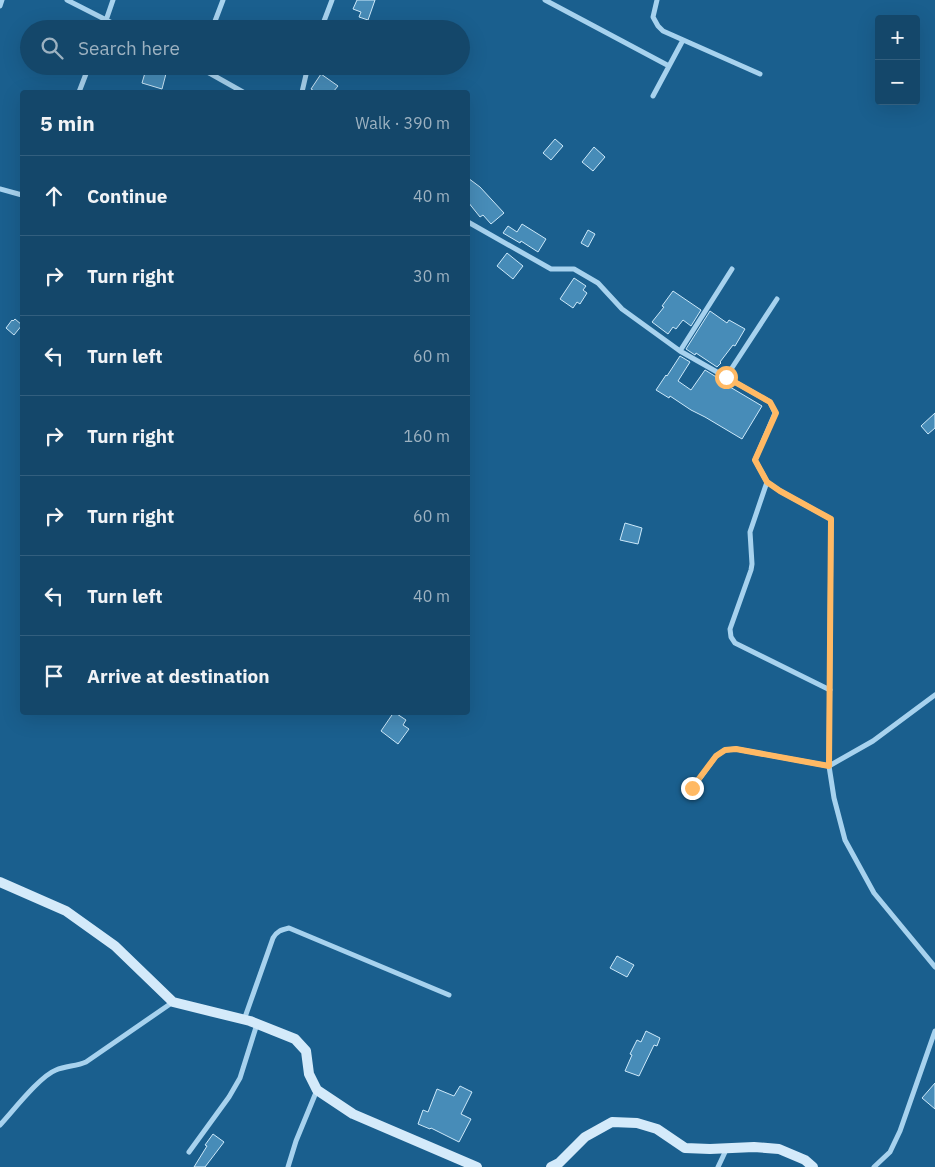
<!DOCTYPE html>
<meta charset="utf-8">
<style>
body{margin:0;font-family:"IBM Plex Sans",sans-serif;background:#1d4e70;color:#f1f3f6}
.controls{position:absolute;right:15px;top:15px;display:grid;overflow:hidden;border-radius:5px;box-shadow:0 5px 20px #0002}
.controls button{width:45px;height:45px;display:grid;place-items:center;padding:0;border:0;border-bottom:1px solid #335f7e;background:#14476a;color:#f1f3f6;font:25px sans-serif}
.stop{position:absolute;width:15px;height:15px;margin:-11px;border:4px solid #ffb964;border-radius:50%;background:#fff}
.stop.end{background:#ffb964;border-color:#fff;box-shadow:0 1px 5px #0008}
.list{margin:0;padding:0;list-style:none}
h2{display:flex;justify-content:space-between;align-items:center;height:65px;margin:0;padding:0 20px;font-size:21px}
h2 small{font-size:16px;font-weight:400;color:#9db2c1}
.list li{display:grid;grid-template-columns:32px 1fr auto;gap:15px;align-items:center;box-sizing:border-box;height:80px;padding:0 20px;border-top:1px solid #335f7e}
.list b{display:block;font-size:19px;white-space:nowrap}
.list em{font-size:16px;font-style:normal;color:#9db2c1}
.icon{flex:none;width:28px;height:28px;fill:none;stroke:currentColor;stroke-width:2;stroke-linecap:round;stroke-linejoin:round}
.map{position:relative;flex:none;width:935px;height:1167px;overflow:hidden}
.search{position:absolute;background:#14476a;box-shadow:0 5px 20px #0002;left:20px;top:20px;width:450px;height:55px;display:flex;align-items:center;gap:12px;box-sizing:border-box;padding:0 18px;border-radius:28px;color:#9db2c1;font-size:19px}
.panel{position:absolute;background:#14476a;box-shadow:0 5px 20px #0002;left:20px;top:90px;width:450px;height:625px;border-radius:5px}
.map>svg:first-child{display:block}
</style>
<div class="map">
<svg width="935" height="1167" viewBox="0 0 935 1167">
<rect width="100%" height="100%" fill="#1a5f8e"/>
<!-- building -->
<path fill="#478cb8" stroke="#cde9fa" d="M 357,0 L 375,0 L 368,20 L 359,17 L 361,12 L 353,9 Z
M 147,66 L 168,66 L 162,89 L 142,83 Z
M 321,74 L 338,86 L 333,92 L 316,92 L 311,89 Z
M 555,139 L 563,146 L 551,160 L 543,153 Z
M 594,147 L 605,157 L 593,171 L 582,162 Z
M 468,178 L 480,187 L 504,213 L 491,224 L 483,215 L 480,217 L 468,202 Z
M 522,224 L 546,239 L 538,252 L 521,241 L 520,243 L 503,233 L 508,226 L 517,232 Z
M 588,230 L 595,234 L 588,247 L 581,243 Z
M 507,253 L 523,266 L 513,279 L 497,266 Z
M 574,278 L 586,286 L 583,290 L 587,293 L 580,304 L 577,302 L 573,308 L 560,299 Z
M 673,291 L 701,310 L 691,326 L 683,320 L 676,329 L 673,327 L 668,334 L 652,322 L 664,307 L 662,306 Z
M 710,311 L 727,323 L 729,320 L 745,329 L 735,346 L 733,345 L 720,362 L 721,363 L 717,367 L 696,353 L 695,355 L 686,349 Z
M 15,319 L 22,325 L 14,335 L 6,328 L 12,320 L 13,321 Z
M 680,356 L 690,362 L 678,381 L 691,390 L 705,370 L 726,383 L 725,384 L 762,406 L 742,439 L 705,417 L 691,410 L 670,396 L 669,398 L 656,390 L 666,375 L 667,376 Z
M 935,413 L 935,428 L 928,434 L 921,426 Z
M 625,523 L 642,528 L 638,544 L 620,540 Z
M 394,712 L 406,720 L 403,725 L 409,729 L 398,744 L 381,731 Z
M 617,956 L 634,965 L 627,977 L 610,968 Z
M 646,1031 L 660,1038 L 657,1046 L 654,1045 L 639,1076 L 625,1071 L 632,1055 L 630,1054 L 637,1040 L 641,1042 Z
M 935,1083 L 935,1109 L 922,1098 Z
M 460,1086 L 472,1092 L 461,1114 L 471,1119 L 459,1142 L 431,1128 L 430,1129 L 418,1124 L 423,1110 L 428,1112 L 437,1089 L 454,1096 Z
M 213,1134 L 224,1142 L 205,1167 L 194,1167 L 207,1146 L 205,1145 Z"/>
<g fill="none" stroke-linecap="round" stroke-linejoin="round">
<!-- street -->
<path stroke="#a7d2ee" stroke-width="5" d="M 67,0 L 124,29
M 545,0 L 669,66
M 657,0 L 653,17 L 658,26 L 663,31 L 760,74
M 0,6 L 2,0
M 103,29 L 113,0
M 212,29 L 223,0
M 321,29 L 332,0
M 195,66 L 211,74 L 243,92
M 79,92 L 89,66
M 302,92 L 308,66
M 653,96 L 683,40
M 0,189 L 22,195
M 468,222 L 551,269 L 574,269 L 598,283 L 622,309 L 680,351 L 770,402 L 775,413 L 755,460 L 767,482 L 780,491 L 831,519 L 829,766 L 834,798 L 845,840 L 874,893 L 935,967
M 680,351 L 732,269
M 726,377 L 777,299
M 767,482 L 750,532 L 752,564 L 751,570 L 730,629 L 731,637 L 735,643 L 830,690
M 692,789 L 716,756 L 725,750 L 736,749 L 829,766 L 873,741 L 935,695
M 244,1020 L 273,938 C 277,931 281,930 289,928 L 449,995
M 0,1125 C 13,1111 40,1076 56,1070 C 66,1066 77,1066 86,1062 L 173,1002
M 189,1152 L 229,1097 L 240,1078 L 257,1024
M 288,1167 L 296,1141 L 317,1090
M 718,1167 L 727,1148
M 874,1167 L 890,1152 L 900,1131 L 935,1031"/>
<!-- secondary -->
<path stroke="#d4eafa" stroke-width="10" d="M 0,882 L 66,911 L 115,946 L 173,1002 L 250,1021 L 295,1039 L 306,1051 L 309,1074 L 317,1090 L 353,1114 L 477,1167
M 551,1167 L 559,1163 L 585,1137 L 612,1122 L 637,1123 L 657,1129 L 685,1148 L 710,1149 L 754,1147 L 779,1149 L 805,1160 L 813,1167"/>
</g>
<g fill="none" stroke-linecap="round" stroke-linejoin="round">
<!-- route -->
<path stroke="#ffb964" stroke-width="6" d="M 692,788 L 716,756 L 725,750 L 736,749 L 829,766 L 831,519 L 780,491 L 767,482 L 755,460 L 776,413 L 770,402 L 726,377"/>
</g>
</svg>
<div class="controls">
<button>+</button>
<button>−</button>
</div>
<div class="stop" style="left:726px;top:377px"></div>
<div class="stop end" style="left:692px;top:788px"></div>
<div class="search"><svg class="icon" aria-label="search" viewBox="0 0 24 24"><circle cx="10" cy="10" r="6"/><path d="M15 15l6 6"/></svg>Search here</div>
<section class="panel">
<h2>5 min<small>Walk · 390 m</small></h2>
<ul class="list">
<li><svg class="icon" aria-label="ahead" viewBox="0 0 24 24"><path d="M12 20V5M6 11l6-6 6 6"/></svg><div><b>Continue</b></div><em>40 m</em></li>
<li><svg class="icon" aria-label="right" viewBox="0 0 24 24"><path d="M7 20v-9h11M14 6l5 5-5 5"/></svg><div><b>Turn right</b></div><em>30 m</em></li>
<li><svg class="icon" aria-label="left" viewBox="0 0 24 24"><path d="M17 20v-9H6M10 6l-5 5 5 5"/></svg><div><b>Turn left</b></div><em>60 m</em></li>
<li><svg class="icon" aria-label="right" viewBox="0 0 24 24"><path d="M7 20v-9h11M14 6l5 5-5 5"/></svg><div><b>Turn right</b></div><em>160 m</em></li>
<li><svg class="icon" aria-label="right" viewBox="0 0 24 24"><path d="M7 20v-9h11M14 6l5 5-5 5"/></svg><div><b>Turn right</b></div><em>60 m</em></li>
<li><svg class="icon" aria-label="left" viewBox="0 0 24 24"><path d="M17 20v-9H6M10 6l-5 5 5 5"/></svg><div><b>Turn left</b></div><em>40 m</em></li>
<li><svg class="icon" aria-label="arrive" viewBox="0 0 24 24"><path d="M6 21V4h12l-3 4 3 4H6"/></svg><div><b>Arrive at destination</b></div></li>
</ul>
</section>
</div>
